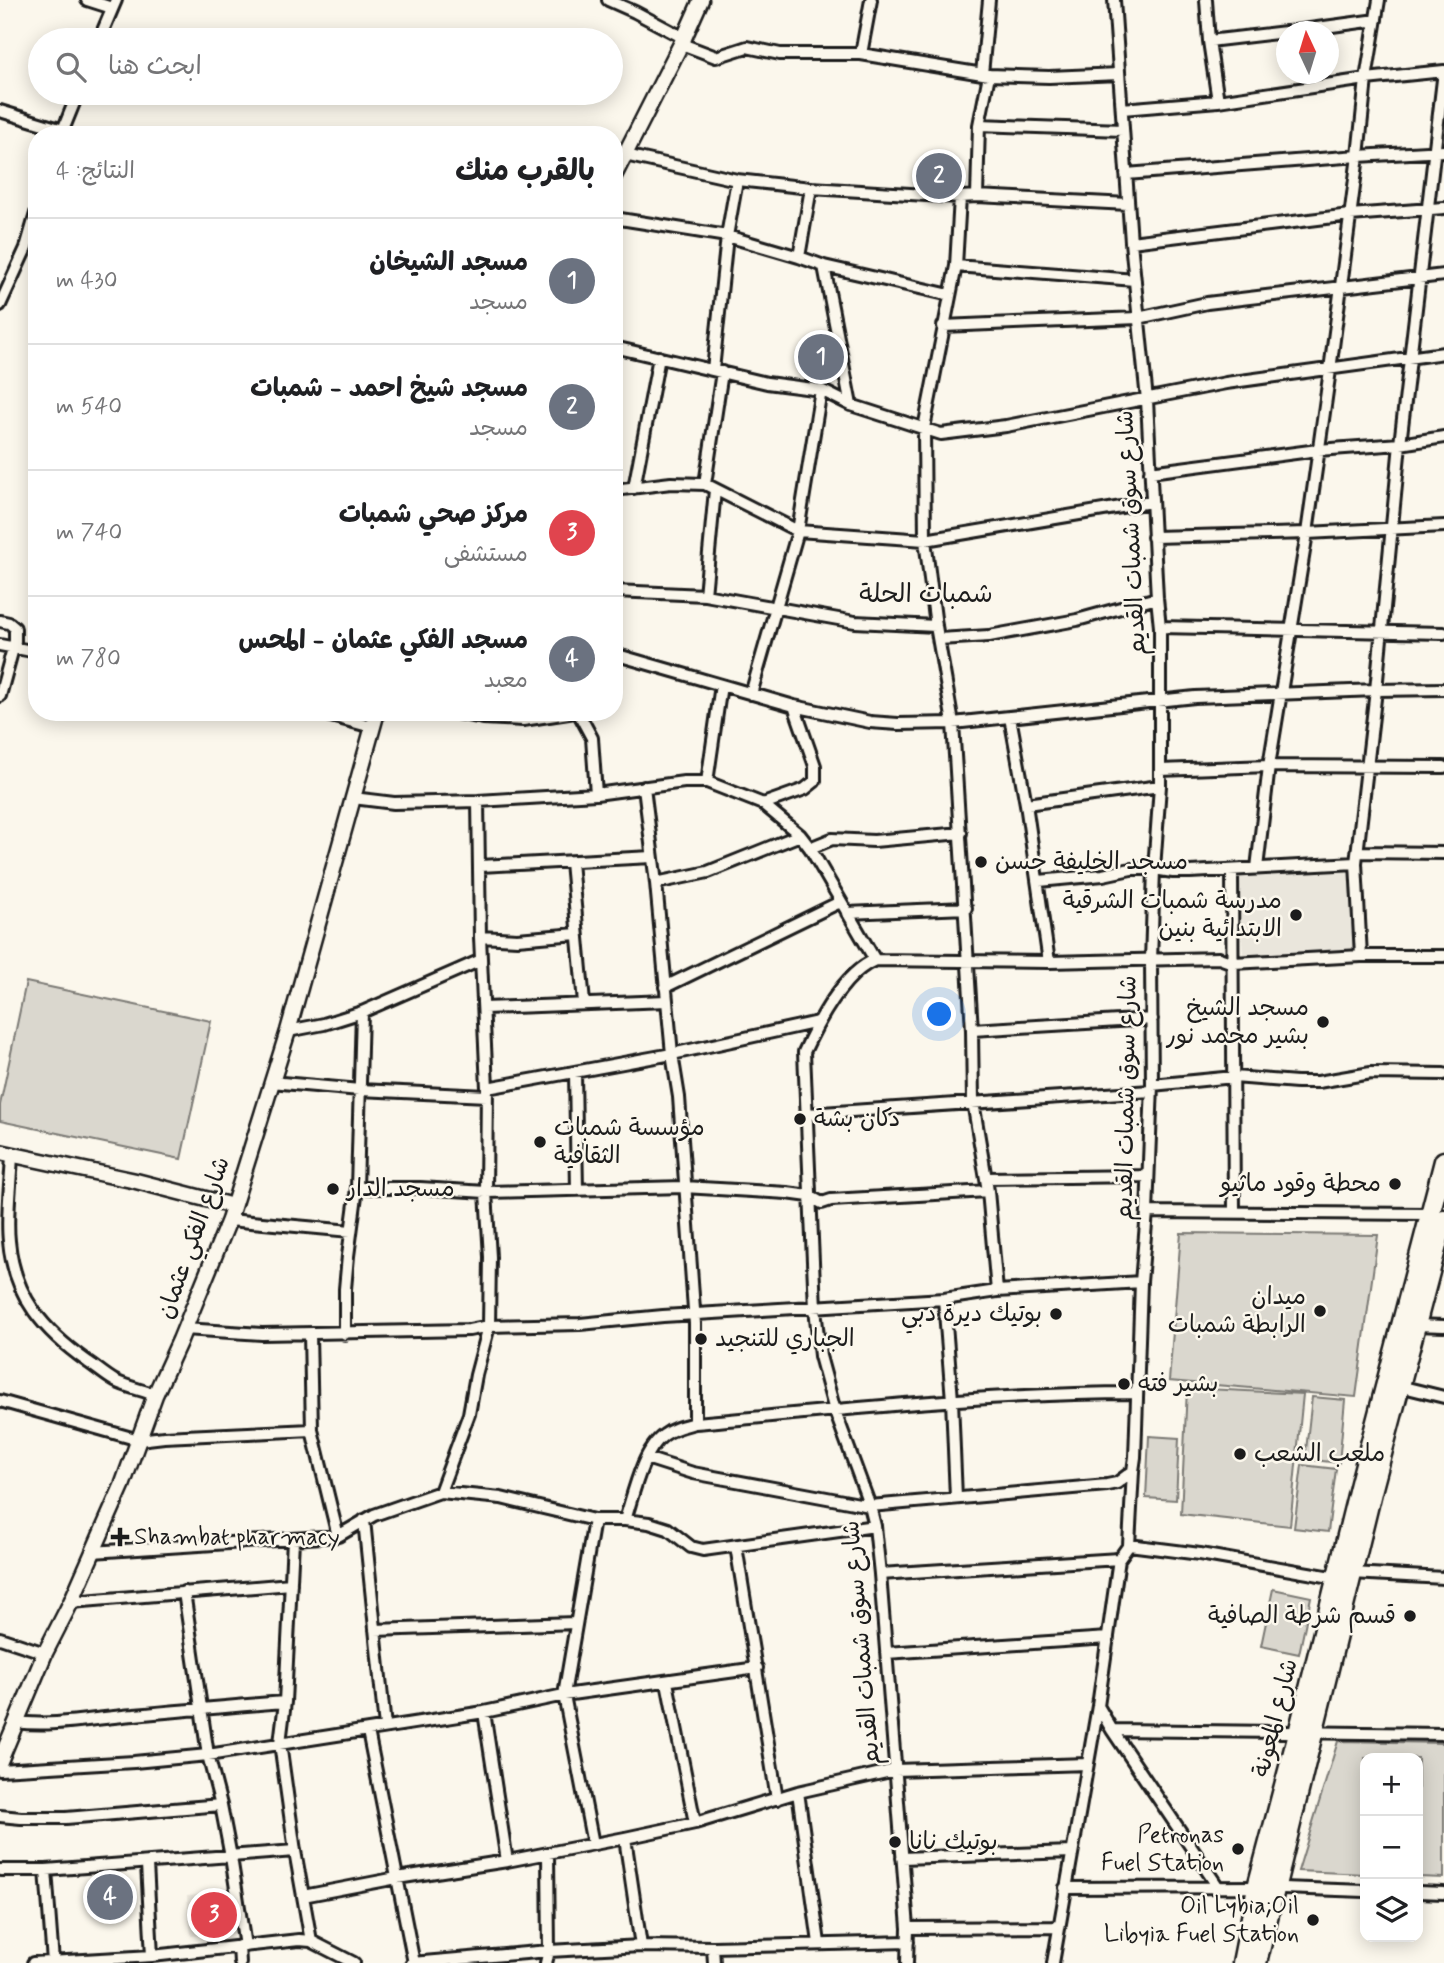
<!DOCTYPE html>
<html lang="ar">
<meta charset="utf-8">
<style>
body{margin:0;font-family:Mynerve,"Playpen Sans Arabic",sans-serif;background:#f2f2f2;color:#202124;direction:rtl}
.controls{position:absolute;right:21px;bottom:21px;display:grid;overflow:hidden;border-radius:14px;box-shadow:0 4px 18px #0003}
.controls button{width:63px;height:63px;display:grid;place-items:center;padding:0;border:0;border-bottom:2px solid #e0e0e0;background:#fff;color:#202124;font:35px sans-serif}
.compass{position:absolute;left:1276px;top:21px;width:63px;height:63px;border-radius:50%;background:#fff;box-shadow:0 4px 18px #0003;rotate:356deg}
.you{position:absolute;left:940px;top:1015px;width:24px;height:24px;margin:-18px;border:5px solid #fff;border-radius:50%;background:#1a73e8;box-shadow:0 0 0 10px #1a73e833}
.badge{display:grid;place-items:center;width:46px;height:46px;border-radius:50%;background:#1c1c1c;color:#fff;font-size:23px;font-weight:700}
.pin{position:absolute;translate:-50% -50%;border:4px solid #fff;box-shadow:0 2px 7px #0006}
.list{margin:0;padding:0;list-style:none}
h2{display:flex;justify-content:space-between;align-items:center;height:91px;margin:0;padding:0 28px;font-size:30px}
h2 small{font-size:23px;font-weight:400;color:#757577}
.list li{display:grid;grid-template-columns:46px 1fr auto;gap:21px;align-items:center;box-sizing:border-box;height:126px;padding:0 28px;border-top:2px solid #e0e0e0}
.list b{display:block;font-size:26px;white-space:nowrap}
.list p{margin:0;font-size:23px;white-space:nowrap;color:#757577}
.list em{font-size:23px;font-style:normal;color:#757577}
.icon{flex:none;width:38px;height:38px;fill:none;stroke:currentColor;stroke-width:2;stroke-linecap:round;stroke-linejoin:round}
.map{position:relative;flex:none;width:1444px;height:1963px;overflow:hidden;direction:ltr}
.search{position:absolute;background:#fff;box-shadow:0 4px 18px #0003;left:28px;top:28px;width:595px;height:77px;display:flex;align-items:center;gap:18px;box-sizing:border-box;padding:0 24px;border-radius:38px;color:#757577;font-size:26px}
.panel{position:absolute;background:#fff;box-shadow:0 4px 18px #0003;left:28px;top:126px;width:595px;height:595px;border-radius:28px;direction:rtl}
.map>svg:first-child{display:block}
</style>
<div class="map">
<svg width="1444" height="1963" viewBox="0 0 1444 1963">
<rect width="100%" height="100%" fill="#fbf7ec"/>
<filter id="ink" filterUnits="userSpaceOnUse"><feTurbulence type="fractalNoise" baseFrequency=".0143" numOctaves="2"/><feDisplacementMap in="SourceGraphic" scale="14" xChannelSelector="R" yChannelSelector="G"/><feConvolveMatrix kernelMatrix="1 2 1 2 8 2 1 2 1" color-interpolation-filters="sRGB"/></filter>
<g filter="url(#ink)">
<!-- built -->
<path fill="#eae6dc" d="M 1350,871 L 1355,953 L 1243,959 L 1238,877 Z
M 236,1892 L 241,1934 L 191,1936 L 187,1896 Z"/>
<!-- green -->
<path fill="#dad7ce" stroke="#7b7a75" stroke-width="2" d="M 26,982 L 211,1021 L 181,1159 L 0,1121 L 0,1105 Z
M 1181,1233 L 1378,1235 L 1356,1397 L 1169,1381 Z
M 1187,1388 L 1303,1394 L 1290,1526 L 1181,1514 Z
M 1312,1397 L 1345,1400 L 1339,1463 L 1305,1459 Z
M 1149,1436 L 1179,1438 L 1176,1500 L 1146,1498 Z
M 1302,1465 L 1336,1469 L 1328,1532 L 1294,1528 Z
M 1273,1589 L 1311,1597 L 1299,1654 L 1261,1646 Z
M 1338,1741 L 1444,1743 L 1444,1878 L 1418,1877 L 1418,1758 L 1365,1758 L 1365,1874 L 1298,1871 Z"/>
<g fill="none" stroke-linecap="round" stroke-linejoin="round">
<defs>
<path id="minor" d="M 87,0 L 112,8
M 608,0 L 635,12 L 684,38 L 687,46 L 716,57 L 747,47 L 780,54 L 861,54 L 989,75 L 1049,77 L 1119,74
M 1206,0 L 1209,41 L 1218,101
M 1288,32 L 1376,20
M 99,40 L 116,0
M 1209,41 L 1286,32
M 861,54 L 871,0
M 982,74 L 989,0
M 1122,109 L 1218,101 L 1366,79 L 1444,71
M 0,111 L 63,130
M 979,125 L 1123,130
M 61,135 L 78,93
M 625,155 L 737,180 L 811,188 L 960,197 L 977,196 L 1128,204
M 1126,174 L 1358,156 L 1444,151
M 977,196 L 979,125 L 989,75
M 960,197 L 956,266 L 924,428 L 925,540 L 936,626 L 953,723 L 972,1030 L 973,1102 L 988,1191 L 997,1291
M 614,218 L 727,236 L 799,257 L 824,266 L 950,295
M 1131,242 L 1350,215 L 1444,208
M 799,257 L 811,188
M 824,266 L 851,405
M 956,266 L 1135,280
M 0,305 L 26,248 L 37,210
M 943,326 L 1138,318 L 1207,303 L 1444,275
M 614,347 L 767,383 L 821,390 L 851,405 L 941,434 L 1006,426 L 1226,383 L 1444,353
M 713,370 L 727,236 L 737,180
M 1150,472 L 1318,450 L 1400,444 L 1444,437
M 705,484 L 722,372
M 634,488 L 659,357
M 614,490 L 671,483 L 705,484 L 798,531 L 925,540 L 1151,502
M 1153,537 L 1307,533 L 1444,526
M 614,591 L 705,595 L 855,622 L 936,626
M 705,595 L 715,490
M 0,621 L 9,623 L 15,628 L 15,641 L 0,696
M 1160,627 L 1444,633
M 939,639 L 989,636 L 1077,620 L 1157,598
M 0,645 L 37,652
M 614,654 L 794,706 L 870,722 L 898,724 L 953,723 L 1195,697 L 1376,690 L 1444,689
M 751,694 L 798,531 L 821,390
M 316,712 L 372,727
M 450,712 L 483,718 L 523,720 L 575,712
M 578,712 L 592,738 L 596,794
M 1010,717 L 1026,804 L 1049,962
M 1160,770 L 1269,766 L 1444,767
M 707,782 L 721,685
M 644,787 L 656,883 L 672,1054 L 679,1097 L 695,1324 L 695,1423
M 353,798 L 394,803 L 478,801 L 596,794 L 684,782 L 707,782 L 763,804 L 800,835 L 810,848 L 875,960
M 763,804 L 805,789 L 815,781 L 815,766 L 794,706
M 1026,804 L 1160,786
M 810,848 L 832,839 L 874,841 L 961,833
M 1359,852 L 1444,853
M 571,862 L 584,1003
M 480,866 L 652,857
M 1257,868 L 1269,766 L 1307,533 L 1330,370 L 1358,156 L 1366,79 L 1379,0
M 1232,870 L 1234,1212
M 1039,881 L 1103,875 L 1131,869 L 1154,869 L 1173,872 L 1190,872 L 1356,863
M 656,883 L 708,872 L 800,835
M 847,913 L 966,908
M 480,937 L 517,939 L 577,934
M 1361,956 L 1356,863 L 1376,690 L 1400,444 L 1444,71
M 665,987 L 840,902
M 484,1008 L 667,1001
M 972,1030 L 1152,1019
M 288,1031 L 324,1024 L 362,1012 L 481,960
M 575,1073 L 577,1190
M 271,1082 L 360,1090 L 487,1096
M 1152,1085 L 1234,1077 L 1297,1082 L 1318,1082 L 1371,1073 L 1444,1074
M 487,1088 L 672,1054 L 818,1022
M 807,1114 L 1151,1091
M 12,1155 C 11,1182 6,1214 9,1241 C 14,1297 44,1331 88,1362 C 97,1368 106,1376 115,1381 C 127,1387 142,1390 155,1395
M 986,1178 L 1148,1176
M 357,1188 L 420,1188 L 486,1192 L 684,1187 L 787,1193 L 809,1196 L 822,1203 L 831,1200 L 988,1191
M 1147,1212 L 1430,1214
M 229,1220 L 351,1231
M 944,1299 L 952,1400 L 956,1498
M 1416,1325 L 1444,1326
M 184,1329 L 262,1334 L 469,1330 L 489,1326 L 580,1324 L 663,1316 L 944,1299 L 997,1291 L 1141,1282
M 310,1334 L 312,1430 L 338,1536
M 345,1334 L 345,1289 L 348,1256 L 357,1188 L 362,1012
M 1399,1386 L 1444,1397
M 0,1401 L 139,1440 L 164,1437 L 312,1430
M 646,1458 L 693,1473 L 870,1506
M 440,1492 L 469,1414 L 476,1375 L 489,1326 L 490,1257 L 486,1192 L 487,1088 L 480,937 L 478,801
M 870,1506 L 835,1411 L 820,1356 L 815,1308 L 804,1052 C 818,1022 843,973 875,960 L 1049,962 L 1219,958 L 1233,963 L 1361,956 L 1444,956
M 364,1520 L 385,1727
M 625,1520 C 633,1496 642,1450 664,1435 C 673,1428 684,1426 695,1423 C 842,1410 989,1393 1137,1393
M 293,1540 L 285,1702 L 280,1743 L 295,1851 L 311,1941
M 1129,1545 L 1200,1554 L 1337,1578 L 1352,1573 L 1444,1578
M 736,1546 L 777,1799
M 92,1552 L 338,1536 L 374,1515 L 440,1492 L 501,1498 L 594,1520 L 625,1520 L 649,1523 L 668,1529 L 691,1547 L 703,1550 L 875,1526
M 880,1574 L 1119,1559
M 184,1592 L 208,1755 L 221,1805 L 231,1857 L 245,1946
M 71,1602 L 291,1584
M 375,1630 L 575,1623
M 0,1638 L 45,1653
M 886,1653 L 1108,1638
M 667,1682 L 695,1823
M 1098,1706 L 1112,1730 L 1444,1734
M 484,1712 L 507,1861
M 15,1722 C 55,1727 94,1718 134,1715 C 184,1710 234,1706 285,1702
M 1112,1730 L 1218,1887
M 368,1731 L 414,1963
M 0,1770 L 134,1762 L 208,1755 L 484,1712 L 564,1695 L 757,1668
M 798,1792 L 819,1943
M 0,1816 L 21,1818 L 66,1818 L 221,1805
M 625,1838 L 641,1946
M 593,1844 L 564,1695 L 594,1520
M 902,1858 L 1072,1852
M 147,1864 L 152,1956
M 0,1870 L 46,1870 L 295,1851
M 46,1870 L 53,1962
M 1065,1888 L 1257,1887 L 1365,1891
M 1418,1892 L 1444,1893
M 303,1896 L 397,1878 L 507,1861 L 625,1838 L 695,1823 L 798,1792 L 895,1770 L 1087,1764
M 908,1928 L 1059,1927
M 239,1946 L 240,1963
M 713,1947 L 714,1963
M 33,1963 L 152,1956 L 299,1940 L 311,1941 L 354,1963
M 412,1963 L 549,1951 L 641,1946 L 713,1947 L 908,1942
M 546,1963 L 549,1951 L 548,1853
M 907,1963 L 908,1928 L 880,1574 L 875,1526 L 870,1506 L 1107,1485 L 1117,1483 L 1133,1471 L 1135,1457 L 1141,1282 L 1147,1212 L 1152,1085 L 1151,961 L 1154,869 L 1160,786 L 1160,627 L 1157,598 L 1147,400 L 1131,242 L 1114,0
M 1053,1963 L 1098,1706 L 1119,1559 L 1129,1545 L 1133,1471"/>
<path id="tertiary" d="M 614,176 L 684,38 L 701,0
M 0,1152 L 136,1181 L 233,1206
M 0,1761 L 45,1653 L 71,1602 L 122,1486 L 155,1395 L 180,1340 L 229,1220 L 288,1031 L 377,712"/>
<path id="trunk" d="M 1242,1963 L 1257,1887 L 1298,1733 L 1360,1483 L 1444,1161
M 1257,1963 L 1373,1488 L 1444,1219"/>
</defs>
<!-- minor casing -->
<use href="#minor" stroke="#1c1c1c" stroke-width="16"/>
<!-- tertiary casing -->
<use href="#tertiary" stroke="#1c1c1c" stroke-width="19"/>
<!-- trunk casing -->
<use href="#trunk" stroke="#1c1c1c" stroke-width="23"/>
<!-- minor -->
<use href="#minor" stroke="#fbf7ec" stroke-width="10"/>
<!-- tertiary -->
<use href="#tertiary" stroke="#fbf7ec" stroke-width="14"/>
<!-- trunk -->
<use href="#trunk" stroke="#fbf7ec" stroke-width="18"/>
</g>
</g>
<!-- markers -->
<g fill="#1c1c1c" stroke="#fbf7ec" stroke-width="2.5">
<circle cx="981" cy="862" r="7"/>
<circle cx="1296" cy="915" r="7"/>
<circle cx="1323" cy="1022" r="7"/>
<circle cx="800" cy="1119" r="7"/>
<circle cx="540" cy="1142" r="7"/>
<circle cx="1395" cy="1184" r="7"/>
<circle cx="333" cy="1189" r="7"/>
<circle cx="1320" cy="1311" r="7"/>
<circle cx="1056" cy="1314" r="7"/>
<circle cx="701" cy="1339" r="7"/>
<circle cx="1124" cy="1384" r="7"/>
<circle cx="1240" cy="1454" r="7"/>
<path d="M116.5 1526.5h7v7h7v7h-7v7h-7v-7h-7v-7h7z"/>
<circle cx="1410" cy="1616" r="7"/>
<circle cx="895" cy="1842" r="7"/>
<circle cx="1238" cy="1849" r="7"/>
<circle cx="1313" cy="1920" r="7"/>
</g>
<g text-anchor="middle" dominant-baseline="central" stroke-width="5" stroke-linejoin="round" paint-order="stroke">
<!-- street labels -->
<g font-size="24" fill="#1c1c1c" stroke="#fbf7ec">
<text transform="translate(1132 533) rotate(-93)">شارع سوق شمبات القديم</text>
<text transform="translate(1127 1098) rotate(-89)">شارع سوق شمبات القديم</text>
<text transform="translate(194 1238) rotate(-70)">شارع الفكي عثمان</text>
<text transform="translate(862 1643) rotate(-95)">شارع سوق شمبات القديم</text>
<text transform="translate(1276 1718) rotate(-76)">شارع المعونة</text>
</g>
<!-- poi labels -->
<g font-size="24" fill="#1c1c1c" stroke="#fbf7ec" text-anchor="start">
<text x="995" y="862">مسجد الخليفة حسن</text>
<text x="1282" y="901" text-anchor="end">مدرسة شمبات الشرقية<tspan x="1282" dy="28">الابتدائية بنين</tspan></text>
<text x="1309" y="1008" text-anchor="end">مسجد الشيخ<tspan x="1309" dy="28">بشير محمد نور</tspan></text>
<text x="814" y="1119">دكان بشة</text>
<text x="554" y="1128">مؤسسة شمبات<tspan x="554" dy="28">الثقافية</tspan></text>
<text x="1381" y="1184" text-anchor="end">محطة وقود ماثيو</text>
<text x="347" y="1189">مسجد الدار</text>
<text x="1306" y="1297" text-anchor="end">ميدان<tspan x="1306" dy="28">الرابطة شمبات</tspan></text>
<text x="1042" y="1314" text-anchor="end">بوتيك ديرة دبي</text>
<text x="715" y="1339">الجباري للتنجيد</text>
<text x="1138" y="1384">بشير فته</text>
<text x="1254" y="1454">ملعب الشعب</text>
<text x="134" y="1537">Shambat pharmacy</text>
<text x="1396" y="1616" text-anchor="end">قسم شرطة الصافية</text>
<text x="1224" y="1835" text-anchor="end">Petronas<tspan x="1224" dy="28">Fuel Station</tspan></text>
<text x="909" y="1842">بوتيك نانا</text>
<text x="1299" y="1906" text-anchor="end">Oil Lybia;Oil<tspan x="1299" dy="28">Libyia Fuel Station</tspan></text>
</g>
<!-- neighbourhood labels -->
<g font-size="26" fill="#1c1c1c" stroke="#fbf7ec">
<text x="926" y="595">شمبات الحلة</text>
</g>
</g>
</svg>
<div class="controls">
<button>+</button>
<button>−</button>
<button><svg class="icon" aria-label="layers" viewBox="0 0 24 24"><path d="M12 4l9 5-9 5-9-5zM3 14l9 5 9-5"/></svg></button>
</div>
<svg class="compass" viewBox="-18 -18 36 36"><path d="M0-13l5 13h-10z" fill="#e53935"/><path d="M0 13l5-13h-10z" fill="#757577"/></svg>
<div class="you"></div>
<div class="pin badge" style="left:821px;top:357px;background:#6b7280">1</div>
<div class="pin badge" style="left:939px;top:176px;background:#6b7280">2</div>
<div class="pin badge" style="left:214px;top:1915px;background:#e0444e">3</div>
<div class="pin badge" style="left:110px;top:1897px;background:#6b7280">4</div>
<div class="search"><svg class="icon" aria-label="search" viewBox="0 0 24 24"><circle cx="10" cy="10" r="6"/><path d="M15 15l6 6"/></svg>ابحث هنا</div>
<section class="panel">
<h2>بالقرب منك<small>النتائج: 4</small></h2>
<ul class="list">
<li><span class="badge" style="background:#6b7280">1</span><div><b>مسجد الشيخان</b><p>مسجد</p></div><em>430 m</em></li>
<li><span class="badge" style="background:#6b7280">2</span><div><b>مسجد شيخ احمد - شمبات</b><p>مسجد</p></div><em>540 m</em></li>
<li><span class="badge" style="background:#e0444e">3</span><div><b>مركز صحي شمبات</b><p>مستشفى</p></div><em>740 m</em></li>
<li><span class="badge" style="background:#6b7280">4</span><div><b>مسجد الفكي عثمان - المحس</b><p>معبد</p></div><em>780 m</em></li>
</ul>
</section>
</div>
